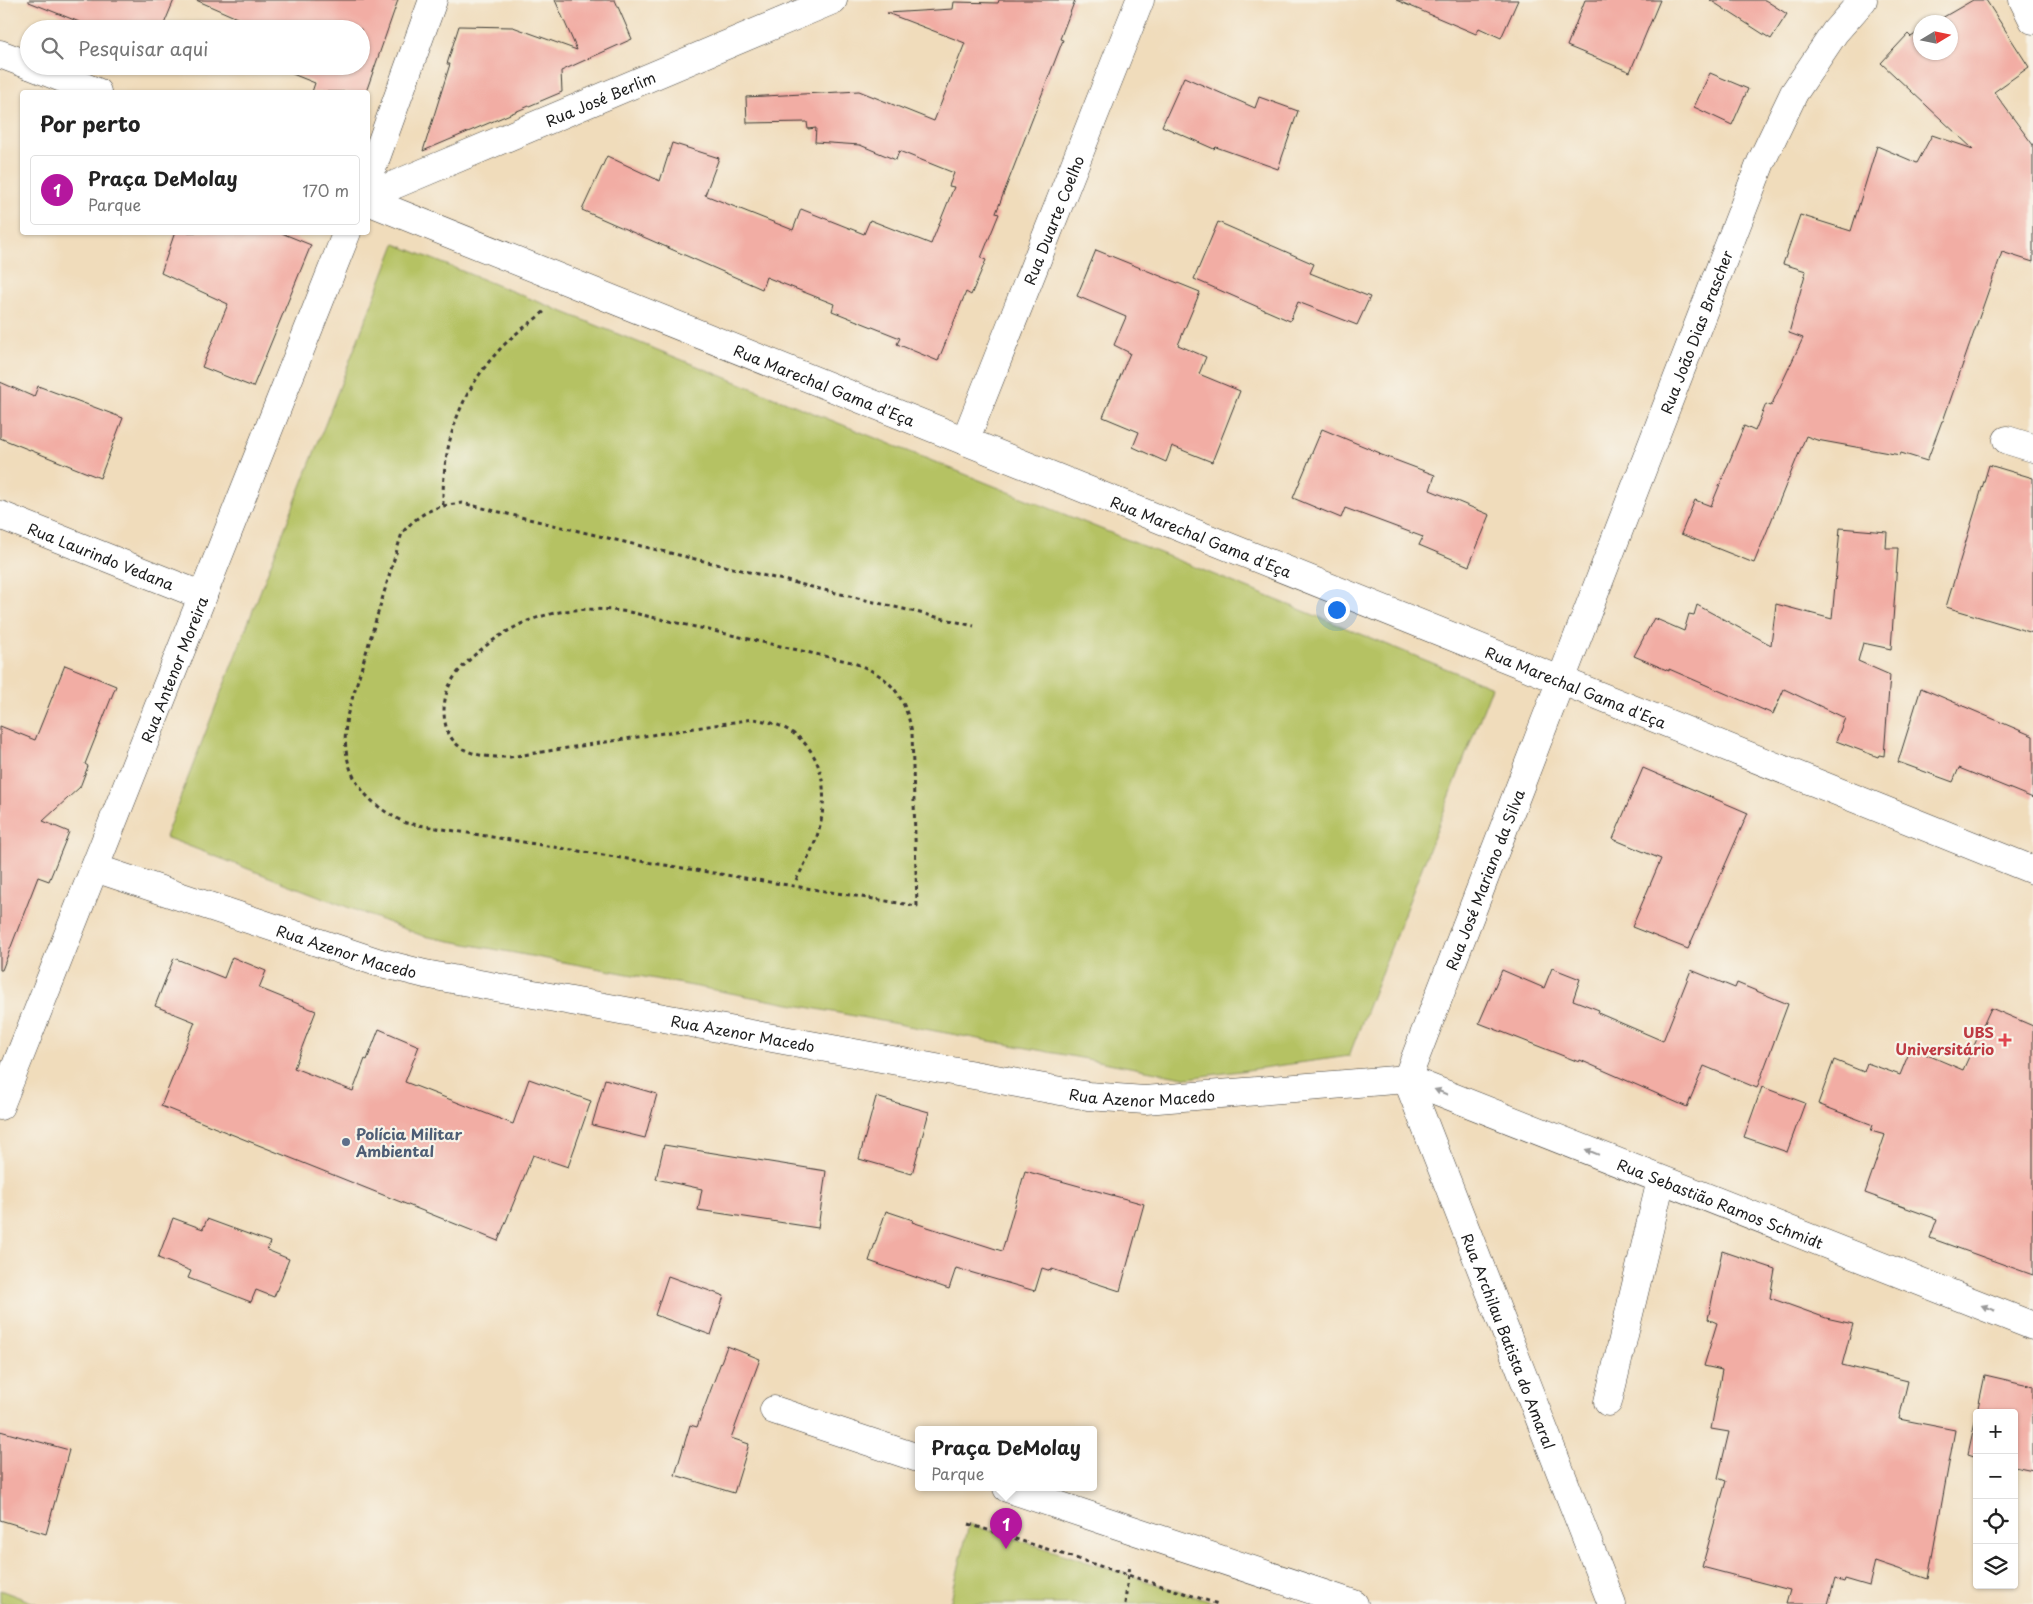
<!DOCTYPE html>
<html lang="pt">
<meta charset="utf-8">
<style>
body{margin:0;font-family:"Playpen Sans",sans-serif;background:#f2f2f2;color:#222}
.controls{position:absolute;right:15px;bottom:15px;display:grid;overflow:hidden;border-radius:5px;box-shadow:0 1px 4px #0004}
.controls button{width:45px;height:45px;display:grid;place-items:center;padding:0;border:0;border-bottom:1px solid #e0e0e0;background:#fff;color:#222;font:25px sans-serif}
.compass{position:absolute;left:1913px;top:15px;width:45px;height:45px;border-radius:50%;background:#fff;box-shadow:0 1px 4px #0004;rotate:80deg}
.you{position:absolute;left:1336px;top:609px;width:18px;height:18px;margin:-12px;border:4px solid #fff;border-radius:50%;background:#1a73e8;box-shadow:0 0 0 8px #1a73e833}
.badge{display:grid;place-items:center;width:32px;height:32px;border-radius:50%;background:#b5179e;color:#fff;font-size:16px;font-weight:700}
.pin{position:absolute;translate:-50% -41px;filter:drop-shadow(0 1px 2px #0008)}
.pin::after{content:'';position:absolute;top:26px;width:18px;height:15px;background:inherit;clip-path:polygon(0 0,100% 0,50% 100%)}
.popup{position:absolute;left:915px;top:1426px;width:182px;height:65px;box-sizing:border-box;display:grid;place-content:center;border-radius:5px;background:#fff;filter:drop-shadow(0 1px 4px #0005);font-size:16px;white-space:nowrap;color:#767676}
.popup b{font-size:19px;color:#222}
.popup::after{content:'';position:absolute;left:50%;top:100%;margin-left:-10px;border:10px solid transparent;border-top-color:#fff}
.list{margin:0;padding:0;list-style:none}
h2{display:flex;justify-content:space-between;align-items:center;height:65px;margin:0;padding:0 20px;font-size:21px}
h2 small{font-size:16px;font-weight:400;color:#767676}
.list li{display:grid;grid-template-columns:32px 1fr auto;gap:15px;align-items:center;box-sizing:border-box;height:70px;margin:0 10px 10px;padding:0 10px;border:1px solid #e0e0e0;border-radius:5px}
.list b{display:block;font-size:19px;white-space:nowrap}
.list p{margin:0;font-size:16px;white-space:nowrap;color:#767676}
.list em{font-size:16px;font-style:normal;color:#767676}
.icon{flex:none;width:28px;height:28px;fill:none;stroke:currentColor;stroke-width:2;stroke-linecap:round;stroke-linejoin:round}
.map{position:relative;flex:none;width:2033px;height:1604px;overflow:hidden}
.search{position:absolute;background:#fff;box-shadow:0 1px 4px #0004;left:20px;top:20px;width:350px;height:55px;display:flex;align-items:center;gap:12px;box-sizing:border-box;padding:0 18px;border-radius:28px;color:#767676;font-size:19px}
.panel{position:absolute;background:#fff;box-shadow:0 1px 4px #0004;left:20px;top:90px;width:350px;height:145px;border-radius:5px}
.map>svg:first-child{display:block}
</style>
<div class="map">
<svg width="2033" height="1604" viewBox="0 0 2033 1604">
<rect width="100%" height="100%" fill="#f7f3e8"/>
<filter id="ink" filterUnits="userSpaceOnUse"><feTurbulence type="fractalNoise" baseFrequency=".02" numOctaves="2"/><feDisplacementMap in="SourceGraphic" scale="10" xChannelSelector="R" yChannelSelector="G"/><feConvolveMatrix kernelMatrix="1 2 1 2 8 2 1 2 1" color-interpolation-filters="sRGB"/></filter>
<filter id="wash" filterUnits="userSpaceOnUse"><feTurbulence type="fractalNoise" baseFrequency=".0096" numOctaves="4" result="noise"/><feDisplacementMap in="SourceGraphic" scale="20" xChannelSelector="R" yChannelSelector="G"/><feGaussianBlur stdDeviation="1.12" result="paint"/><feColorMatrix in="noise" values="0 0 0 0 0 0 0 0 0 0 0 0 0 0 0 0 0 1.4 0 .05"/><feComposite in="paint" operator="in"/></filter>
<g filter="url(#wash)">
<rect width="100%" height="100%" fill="#f0dcbb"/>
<!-- green -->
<path fill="#b5c264" stroke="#686f40" d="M 395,244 L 1492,687 L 1349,1056 L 1189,1078 L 423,936 L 165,837 Z
M 969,1524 L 1218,1604 L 950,1604 Z
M 0,1590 L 37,1604 L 0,1604 Z"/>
<g id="blocks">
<!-- building -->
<path fill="#f2ada4" d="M 29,0 L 174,0 L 162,29 L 97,29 L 29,2 Z
M 196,0 L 398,0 L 366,92 L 312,92 L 315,83 L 275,67 L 361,66 L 361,29 L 262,29 Z
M 555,0 L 615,0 L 632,39 L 561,71 L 562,92 L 423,151 L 450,64 L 447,64 L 459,26 L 513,27 L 577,50 Z
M 999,0 L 1075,0 L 1060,39 L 1063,40 L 996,213 L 999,214 L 981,258 L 986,260 L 971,295 L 966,292 L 938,361 L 897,344 L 900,338 L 832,311 L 834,304 L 766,277 L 762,289 L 582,210 L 607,156 L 660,181 L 672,143 L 719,158 L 705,195 L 793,230 L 801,209 L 864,234 L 870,220 L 931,244 L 954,187 L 949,186 L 954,173 L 899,151 L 896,160 L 860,145 L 815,142 L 816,128 L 808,129 L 807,122 L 747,123 L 746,97 L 859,91 L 934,121 L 965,43 L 887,13 L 953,9 L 954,2 L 998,3 Z
M 1396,0 L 1518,0 L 1501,38 L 1479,28 L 1476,34 Z
M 1585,0 L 1660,0 L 1630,72 L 1567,46 Z
M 1710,0 L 1765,0 L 1787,14 L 1771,39 Z
M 1973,0 L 1986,0 L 2029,67 L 1994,92 L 2033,145 L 2033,262 L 2002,252 L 1943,421 L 1942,421 L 1927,461 L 1901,453 L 1900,455 L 1817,440 L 1806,436 L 1754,563 L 1681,534 L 1695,500 L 1711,506 L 1744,426 L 1755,431 L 1766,404 L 1771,406 L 1803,338 L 1789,333 L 1806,271 L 1783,264 L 1800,215 L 1851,231 L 1877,146 L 1917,163 L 1932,135 L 1973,149 L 1881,63 L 1908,34 L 1911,37 L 1920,31 L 1920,52 L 1950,52 L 1950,22 L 1935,22 Z
M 1710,73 L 1748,89 L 1732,125 L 1694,107 Z
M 1184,77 L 1255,108 L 1259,97 L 1298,111 L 1278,169 L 1216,147 L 1214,149 L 1162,126 Z
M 1218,222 L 1314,264 L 1310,273 L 1370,297 L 1357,325 L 1298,302 L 1290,321 L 1194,279 Z
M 175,232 L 279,232 L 311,245 L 253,387 L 202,367 L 228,304 L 161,273 Z
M 1096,250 L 1200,292 L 1178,345 L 1206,357 L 1199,374 L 1240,391 L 1212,462 L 1172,446 L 1166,462 L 1133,447 L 1139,432 L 1103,417 L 1130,353 L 1114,345 L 1126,317 L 1077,296 Z
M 0,382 L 34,397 L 38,386 L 123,418 L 100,478 L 0,438 Z
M 1322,429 L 1380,453 L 1379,454 L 1435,475 L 1430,490 L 1490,515 L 1469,566 L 1419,545 L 1423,537 L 1345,508 L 1341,518 L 1293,498 Z
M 1989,465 L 2033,478 L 2033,633 L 1946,607 Z
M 1840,528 L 1887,532 L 1886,548 L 1898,548 L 1891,649 L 1863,643 L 1858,661 L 1890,675 L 1884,756 L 1879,755 L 1878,757 L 1836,741 L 1845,718 L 1784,689 L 1773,714 L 1669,669 L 1669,671 L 1634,656 L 1654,618 L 1684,631 L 1689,614 L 1694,615 L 1697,605 L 1771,645 L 1776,604 L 1832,619 Z
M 65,665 L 116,686 L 85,764 L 88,766 L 80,787 L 43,821 L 69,832 L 49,881 L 38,877 L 2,970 L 0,970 L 0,726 L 35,740 Z
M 1921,688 L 2033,736 L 2033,798 L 1959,768 L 1953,782 L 1898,762 Z
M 1643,768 L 1748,813 L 1688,949 L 1632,927 L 1661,859 L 1613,839 Z
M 232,957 L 266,971 L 259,988 L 316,1011 L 294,1068 L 353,1091 L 365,1059 L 367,1060 L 379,1029 L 419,1046 L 405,1082 L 513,1124 L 529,1079 L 591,1101 L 568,1167 L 533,1155 L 498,1241 L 161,1106 L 195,1022 L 155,1006 L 174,958 L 224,978 Z
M 1552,968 L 1580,979 L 1573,1000 L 1599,1010 L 1598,1013 L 1663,1041 L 1691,970 L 1735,988 L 1737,983 L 1788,1004 L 1757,1088 L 1704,1066 L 1687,1107 L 1580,1060 L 1579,1062 L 1479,1023 L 1502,970 L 1544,988 Z
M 1991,1008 L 2033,1026 L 2033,1275 L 1930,1238 L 1937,1219 L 1865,1193 L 1885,1135 L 1871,1131 L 1873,1125 L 1818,1104 L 1834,1060 L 1864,1072 L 1867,1063 L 1900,1075 L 1911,1048 L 1963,1070 Z
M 605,1079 L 657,1094 L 645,1138 L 592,1125 Z
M 1762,1087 L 1805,1103 L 1787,1152 L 1744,1137 Z
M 876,1097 L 929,1112 L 912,1174 L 859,1159 Z
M 664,1145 L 826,1171 L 818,1228 L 698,1210 L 702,1189 L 656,1179 Z
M 1025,1171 L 1144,1204 L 1120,1291 L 1052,1269 L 1051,1271 L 1042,1268 L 1035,1291 L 956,1268 L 949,1289 L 869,1261 L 886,1211 L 913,1220 L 912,1222 L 1002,1251 Z
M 173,1218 L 203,1229 L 207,1219 L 270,1242 L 267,1250 L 289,1259 L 274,1297 L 256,1290 L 251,1302 L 188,1278 L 191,1271 L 158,1258 Z
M 1722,1251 L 1775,1269 L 1770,1298 L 1826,1318 L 1853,1324 L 1842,1365 L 1908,1381 L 1899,1419 L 1955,1430 L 1928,1579 L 1875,1561 L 1869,1586 L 1845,1579 L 1844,1582 L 1835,1579 L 1828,1604 L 1786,1604 L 1790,1590 L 1702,1567 L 1726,1481 L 1718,1478 L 1729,1432 L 1711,1429 L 1722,1370 L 1704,1366 L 1717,1323 L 1708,1319 Z
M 668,1276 L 724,1296 L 711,1335 L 655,1315 Z
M 727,1346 L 760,1359 L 731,1438 L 749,1444 L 734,1493 L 675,1475 L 690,1425 L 697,1427 Z
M 1985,1375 L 2033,1386 L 2033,1470 L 2014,1466 L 2014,1413 L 1977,1413 L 1977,1457 L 1968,1454 Z
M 0,1431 L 69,1450 L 46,1534 L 0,1520 Z"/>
</g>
</g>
<g filter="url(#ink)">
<use href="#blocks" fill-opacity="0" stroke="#3c3934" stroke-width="1"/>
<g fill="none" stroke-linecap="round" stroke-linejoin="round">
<defs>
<g id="minor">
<path d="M 2023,0 L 2033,20"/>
<path d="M 0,54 L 29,65"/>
<path d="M 32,66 L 97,92"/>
<path d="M 368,180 L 433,0"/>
<path id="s1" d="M 368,196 L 833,0"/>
<path id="s2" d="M 368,201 L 2033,870"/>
<path d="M 2007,440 L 2033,448"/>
<path id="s3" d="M 965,441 L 1140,0"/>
<path id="s4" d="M 0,515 L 203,596"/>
<path id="s5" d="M 95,868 L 377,962 L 425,974 L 1088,1096 L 1145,1100 L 1407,1079 L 2033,1326"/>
<path id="s6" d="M 1407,1079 L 1761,162 L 1794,93 L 1835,32 L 1863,0"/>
<path id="s7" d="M 1407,1079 L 1612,1604"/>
<path id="s8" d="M 0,1106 L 347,232"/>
<path d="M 1608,1402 L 1661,1180"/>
<path d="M 774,1410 L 918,1458"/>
<path d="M 1007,1488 L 1354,1604"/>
</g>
</defs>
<!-- minor casing -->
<use href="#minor" stroke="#3c3934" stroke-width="29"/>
<!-- path -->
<path stroke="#3c3934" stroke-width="3" stroke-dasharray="4 4" stroke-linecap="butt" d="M 443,505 C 442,439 462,385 510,339 C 522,328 535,320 546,310
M 796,880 C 803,867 810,855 815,842 C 836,784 819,727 753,719 L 510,757 C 477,758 445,752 444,712 C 444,699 447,687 455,676 C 471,654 503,631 528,621 C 561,608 594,607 629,612 L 851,662 C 889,675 904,693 912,732 L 917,906 L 406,823 C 359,801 339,768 347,716 L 402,533 C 420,512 435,506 462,503 L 974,626
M 969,1524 L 1218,1604
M 1125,1604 L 1129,1564"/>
<!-- minor -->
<use href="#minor" stroke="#fff" stroke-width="28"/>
</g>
<!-- one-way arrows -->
<defs><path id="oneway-solid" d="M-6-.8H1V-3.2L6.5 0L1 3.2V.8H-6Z" transform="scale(1.25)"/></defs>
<g fill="#999">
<use href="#oneway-solid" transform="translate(1441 1092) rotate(-158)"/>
<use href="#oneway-solid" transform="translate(1592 1152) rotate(-158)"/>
<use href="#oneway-solid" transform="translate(1988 1308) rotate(-158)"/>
</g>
</g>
<!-- markers -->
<path fill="#e0444e" stroke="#f7f3e8" stroke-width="2" d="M2002.5 1032.5h5v5h5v5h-5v5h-5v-5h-5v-5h5z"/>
<circle fill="#5c6f8a" stroke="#f7f3e8" stroke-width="2" cx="346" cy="1142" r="5"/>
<g text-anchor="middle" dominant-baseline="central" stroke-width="4.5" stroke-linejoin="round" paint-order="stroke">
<!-- street labels -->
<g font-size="15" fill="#1c1c1c" stroke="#f7f3e8">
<text stroke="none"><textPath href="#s1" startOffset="252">Rua José Berlim</textPath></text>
<text stroke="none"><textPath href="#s3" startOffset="238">Rua Duarte Coelho</textPath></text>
<text stroke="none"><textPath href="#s6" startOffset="801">Rua João Dias Brascher</textPath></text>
<text stroke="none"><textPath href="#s2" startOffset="492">Rua Marechal Gama d'Eça</textPath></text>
<text stroke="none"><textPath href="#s2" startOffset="898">Rua Marechal Gama d'Eça</textPath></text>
<text stroke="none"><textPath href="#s4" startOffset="109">Rua Laurindo Vedana</textPath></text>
<text stroke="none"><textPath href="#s8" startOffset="470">Rua Antenor Moreira</textPath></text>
<text stroke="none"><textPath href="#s2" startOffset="1302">Rua Marechal Gama d'Eça</textPath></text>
<text stroke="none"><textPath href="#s6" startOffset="214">Rua José Mariano da Silva</textPath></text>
<text stroke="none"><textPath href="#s5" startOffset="265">Rua Azenor Macedo</textPath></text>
<text stroke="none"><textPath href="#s5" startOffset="670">Rua Azenor Macedo</textPath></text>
<text stroke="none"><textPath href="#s5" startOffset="1075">Rua Azenor Macedo</textPath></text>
<text stroke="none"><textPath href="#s5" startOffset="1678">Rua Sebastião Ramos Schmidt</textPath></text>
<text stroke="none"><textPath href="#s7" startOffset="281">Rua Archilau Batista do Amaral</textPath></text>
</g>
<!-- health labels -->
<g font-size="15" font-weight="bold" fill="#be3a42" stroke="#f7f3e8" text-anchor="end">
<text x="1994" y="1031">UBS<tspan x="1994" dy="17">Universitário</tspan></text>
</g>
<!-- service labels -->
<g font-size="15" font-weight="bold" fill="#4e5e75" stroke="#f7f3e8" text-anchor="start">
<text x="356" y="1133">Polícia Militar<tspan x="356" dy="17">Ambiental</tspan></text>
</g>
</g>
</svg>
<div class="controls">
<button>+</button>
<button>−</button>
<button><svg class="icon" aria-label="locate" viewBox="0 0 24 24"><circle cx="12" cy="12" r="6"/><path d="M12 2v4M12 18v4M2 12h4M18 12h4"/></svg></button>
<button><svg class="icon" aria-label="layers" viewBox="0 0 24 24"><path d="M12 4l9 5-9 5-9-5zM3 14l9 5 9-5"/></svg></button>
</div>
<svg class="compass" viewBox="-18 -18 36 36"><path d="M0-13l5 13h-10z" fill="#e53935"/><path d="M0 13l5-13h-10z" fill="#767676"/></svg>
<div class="you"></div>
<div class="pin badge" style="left:1006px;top:1549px">1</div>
<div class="popup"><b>Praça DeMolay</b>Parque</div>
<div class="search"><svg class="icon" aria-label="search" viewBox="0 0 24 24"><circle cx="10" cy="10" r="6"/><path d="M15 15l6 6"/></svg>Pesquisar aqui</div>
<section class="panel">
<h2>Por perto<small></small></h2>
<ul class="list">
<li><span class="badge">1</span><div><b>Praça DeMolay</b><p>Parque</p></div><em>170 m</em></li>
</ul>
</section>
</div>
